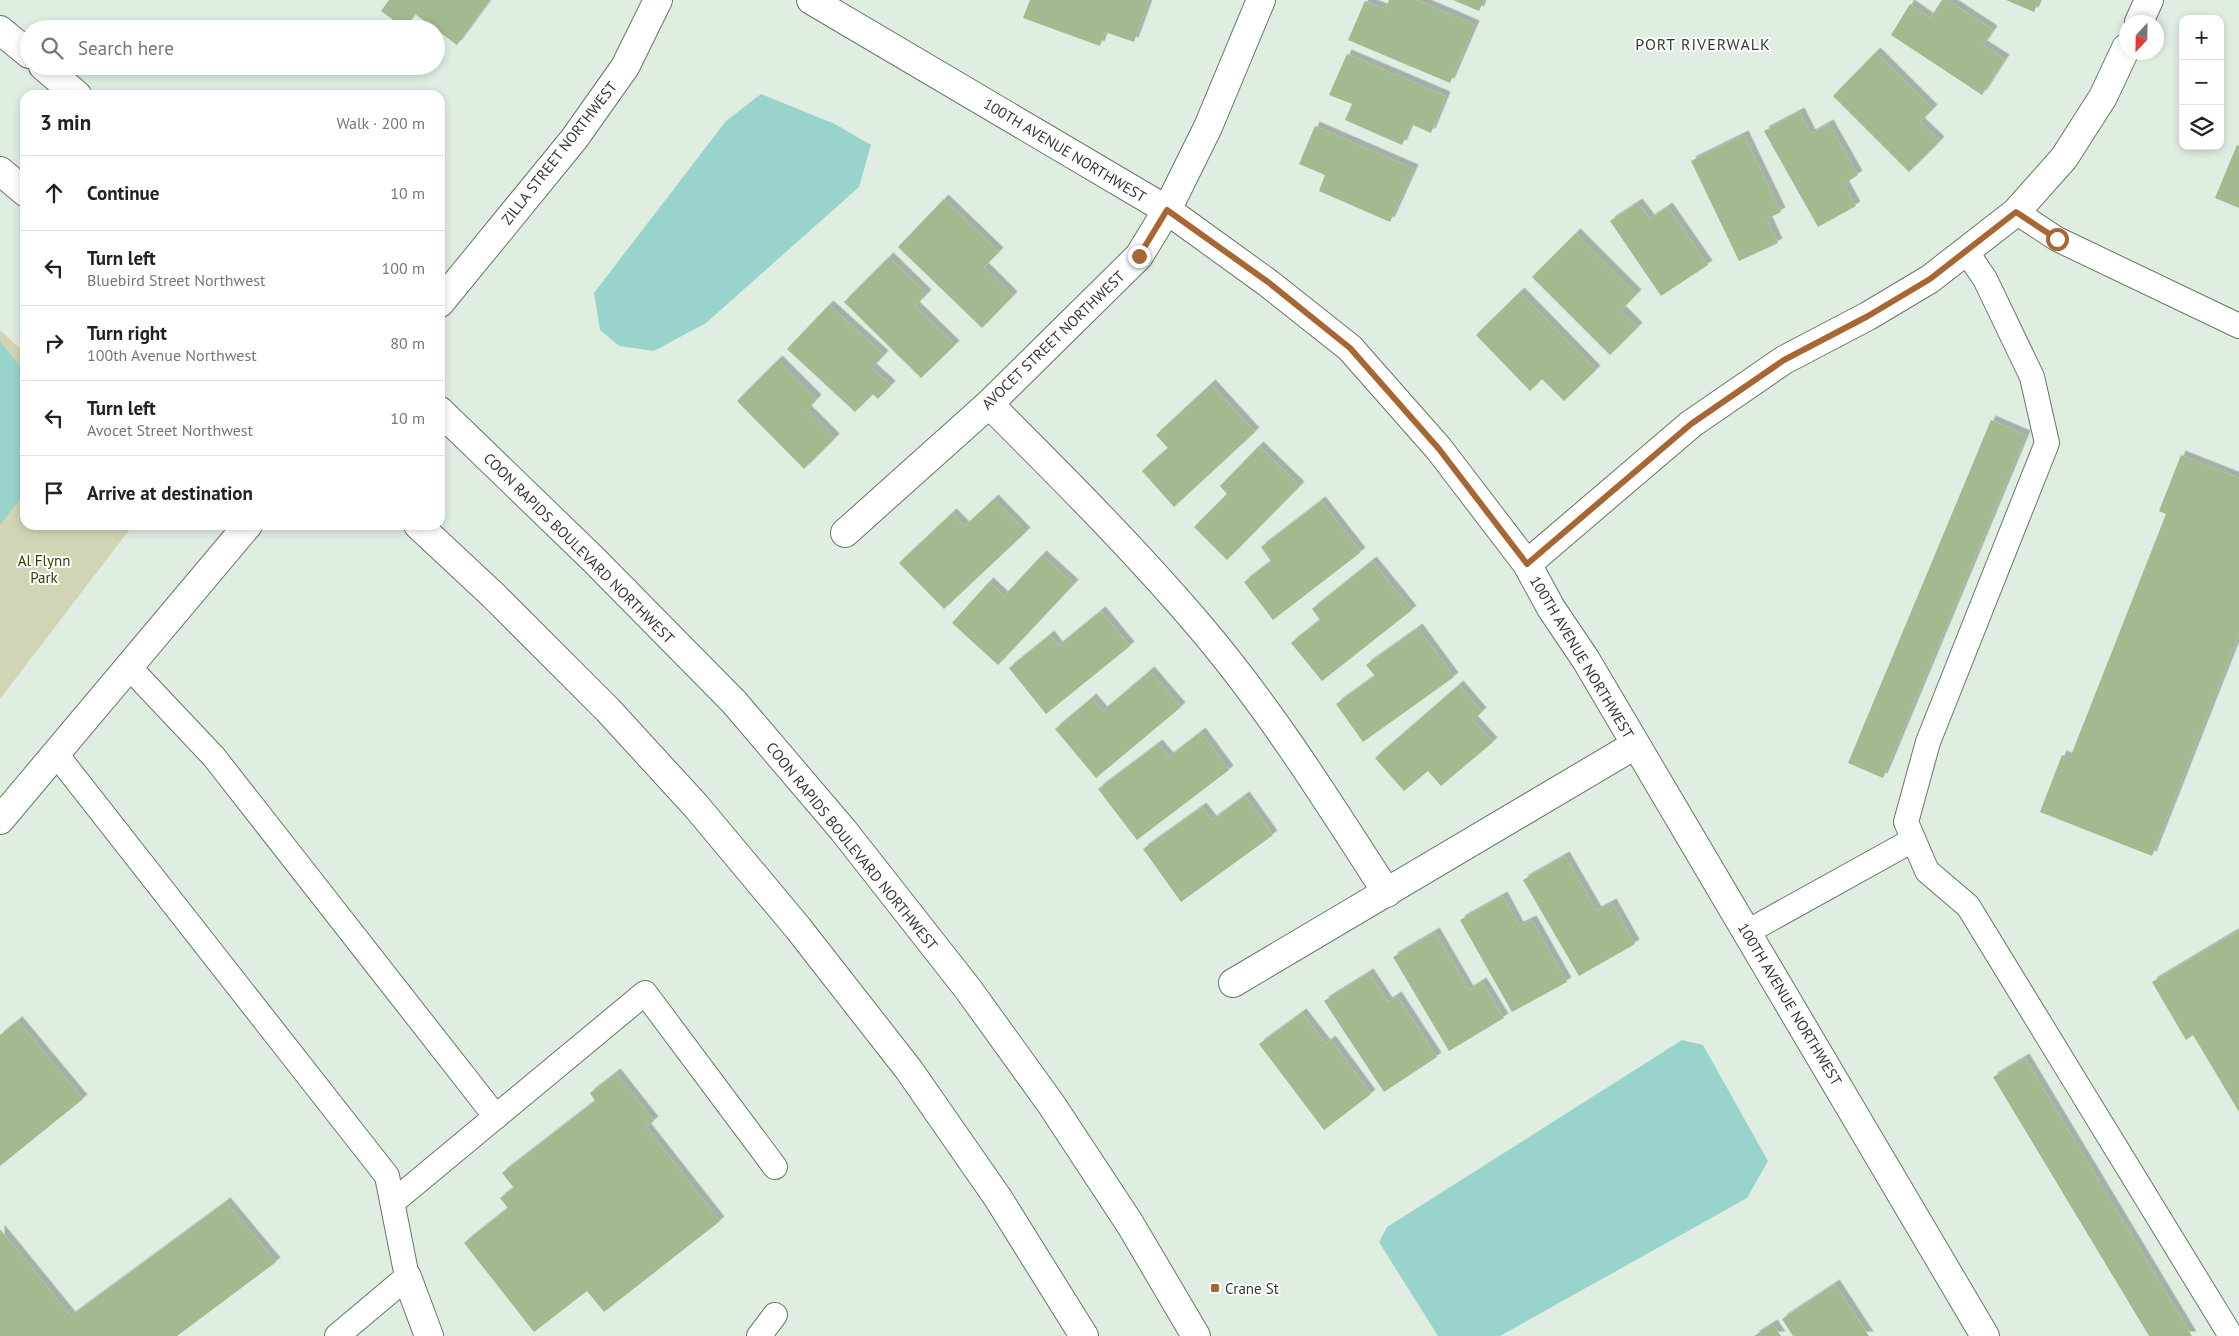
<!DOCTYPE html>
<meta charset="utf-8">
<style>
body{margin:0;font-family:"PT Sans",sans-serif;background:#f2f2f2;color:#222}
.controls{position:absolute;right:15px;top:15px;display:grid;overflow:hidden;border-radius:10px;box-shadow:0 2px 8px #0003}
.controls button{width:45px;height:45px;display:grid;place-items:center;padding:0;border:0;border-bottom:1px solid #e0e0e0;background:#fff;color:#222;font:25px sans-serif}
.compass{position:absolute;left:2119px;top:15px;width:45px;height:45px;border-radius:50%;background:#fff;box-shadow:0 2px 8px #0003;rotate:202deg}
.stop{position:absolute;width:15px;height:15px;margin:-11px;border:4px solid #a86632;border-radius:50%;background:#fff}
.stop.end{background:#a86632;border-color:#fff;box-shadow:0 1px 5px #0008}
.list{margin:0;padding:0;list-style:none}
h2{display:flex;justify-content:space-between;align-items:center;height:65px;margin:0;padding:0 20px;font-size:21px}
h2 small{font-size:16px;font-weight:400;color:#767676}
.list li{display:grid;grid-template-columns:32px 1fr auto;gap:15px;align-items:center;box-sizing:border-box;height:75px;padding:0 20px;border-top:1px solid #e0e0e0}
.list b{display:block;font-size:19px;white-space:nowrap}
.list p{margin:0;font-size:16px;white-space:nowrap;color:#767676}
.list em{font-size:16px;font-style:normal;color:#767676}
.icon{flex:none;width:28px;height:28px;fill:none;stroke:currentColor;stroke-width:2;stroke-linecap:round;stroke-linejoin:round}
.map{position:relative;flex:none;width:2239px;height:1336px;overflow:hidden}
.search{position:absolute;background:#fff;box-shadow:0 2px 8px #0003;left:20px;top:20px;width:425px;height:55px;display:flex;align-items:center;gap:12px;box-sizing:border-box;padding:0 18px;border-radius:28px;color:#767676;font-size:19px}
.panel{position:absolute;background:#fff;box-shadow:0 2px 8px #0003;left:20px;top:90px;width:425px;height:440px;border-radius:15px}
.map>svg:first-child{display:block}
</style>
<div class="map">
<svg width="2239" height="1336" viewBox="0 0 2239 1336">
<defs>
<filter id="shadow"><feDropShadow dx="4.5" dy="-4.5" stdDeviation="0" flood-color="#0004"/></filter>
</defs>
<rect width="100%" height="100%" fill="#e0eee2"/>
<!-- green -->
<path fill="#d2d5b5" d="M 0,330 L 25,353 L 25,525 L 133,525 L 0,699 Z"/>
<!-- water -->
<path fill="#98d4cb" d="M 761,94 L 835,124 L 871,145 L 859,187 L 706,323 L 654,351 L 619,346 L 600,330 L 594,293 L 726,121 Z
M 0,341 L 25,373 L 25,493 L 0,525 Z
M 1682,1040 L 1703,1045 L 1768,1161 L 1747,1198 L 1500,1336 L 1438,1336 L 1379,1242 L 1387,1227 Z"/>
<!-- building -->
<path fill="#a3b98f" filter="url(#shadow)" d="M 389,0 L 490,0 L 457,45 L 415,14 L 404,28 L 381,11 Z
M 1030,0 L 1147,0 L 1149,1 L 1134,42 L 1105,32 L 1100,46 L 1023,18 Z
M 1389,0 L 1417,0 L 1475,25 L 1450,83 L 1348,40 L 1365,1 L 1385,9 Z
M 1453,0 L 1484,0 L 1479,11 Z
M 1942,0 L 1947,0 L 1993,30 L 1983,45 L 2005,59 L 1982,95 L 1891,35 L 1910,4 L 1930,18 Z
M 2006,0 L 2039,0 L 2034,12 Z
M 1876,52 L 1933,109 L 1920,122 L 1940,141 L 1909,172 L 1833,96 Z
M 1347,54 L 1446,96 L 1431,133 L 1411,124 L 1402,145 L 1345,120 L 1352,104 L 1329,95 Z
M 1800,112 L 1811,134 L 1829,124 L 1858,175 L 1844,184 L 1856,206 L 1818,227 L 1764,131 Z
M 1315,126 L 1414,169 L 1390,222 L 1319,191 L 1325,175 L 1299,164 Z
M 1744,135 L 1781,212 L 1767,219 L 1778,243 L 1739,261 L 1691,161 Z
M 2237,145 L 2239,146 L 2239,208 L 2215,198 Z
M 944,199 L 999,252 L 984,267 L 1013,296 L 982,328 L 898,247 Z
M 1638,203 L 1650,219 L 1668,207 L 1708,265 L 1661,296 L 1610,221 Z
M 1576,233 L 1637,294 L 1621,310 L 1638,327 L 1610,355 L 1532,277 Z
M 889,257 L 927,294 L 915,306 L 955,345 L 921,378 L 844,302 Z
M 1520,292 L 1596,370 L 1564,401 L 1542,379 L 1530,391 L 1476,335 Z
M 829,305 L 884,355 L 872,368 L 891,385 L 878,399 L 873,394 L 855,412 L 787,349 Z
M 778,360 L 817,399 L 807,410 L 835,438 L 804,469 L 737,401 Z
M 1211,384 L 1255,432 L 1174,507 L 1142,471 L 1168,448 L 1156,435 Z
M 1991,420 L 2026,435 L 1883,778 L 1848,763 Z
M 1259,446 L 1300,486 L 1227,560 L 1194,527 L 1227,494 L 1220,486 Z
M 2181,455 L 2239,478 L 2239,635 L 2152,856 L 2040,812 L 2062,755 L 2070,758 L 2166,514 L 2159,511 Z
M 994,499 L 1026,532 L 944,609 L 899,563 L 952,513 L 965,526 Z
M 1321,501 L 1361,552 L 1273,620 L 1244,582 L 1271,561 L 1261,547 Z
M 1042,555 L 1074,584 L 998,665 L 952,623 L 989,582 L 1004,596 Z
M 1372,561 L 1412,610 L 1322,681 L 1291,643 L 1320,620 L 1312,609 Z
M 1101,611 L 1130,646 L 1046,714 L 1009,668 L 1050,635 L 1058,646 Z
M 1418,628 L 1454,677 L 1363,742 L 1336,704 L 1375,676 L 1366,665 Z
M 1150,671 L 1181,707 L 1096,778 L 1055,729 L 1092,698 L 1103,711 Z
M 1459,685 L 1482,712 L 1473,720 L 1493,742 L 1441,786 L 1428,771 L 1404,791 L 1375,758 Z
M 1201,732 L 1229,770 L 1137,840 L 1098,789 L 1158,744 L 1169,757 Z
M 1245,796 L 1273,835 L 1181,902 L 1143,849 L 1202,807 L 1212,820 Z
M 1565,856 L 1597,911 L 1612,903 L 1635,944 L 1579,976 L 1523,880 Z
M 1503,896 L 1519,926 L 1532,920 L 1567,982 L 1512,1012 L 1460,920 Z
M 2239,930 L 2239,1112 L 2193,1035 L 2186,1040 L 2152,982 Z
M 1435,932 L 1469,990 L 1482,982 L 1504,1018 L 1449,1051 L 1393,957 Z
M 1369,973 L 1388,1002 L 1397,996 L 1437,1057 L 1384,1092 L 1324,1001 Z
M 1302,1013 L 1326,1044 L 1331,1040 L 1371,1094 L 1324,1130 L 1259,1044 Z
M 18,1021 L 83,1099 L 0,1166 L 0,1035 Z
M 2025,1058 L 2192,1336 L 2149,1336 L 1993,1077 Z
M 616,1073 L 654,1121 L 646,1127 L 720,1221 L 604,1312 L 587,1291 L 534,1332 L 464,1243 L 508,1208 L 500,1198 L 514,1188 L 502,1173 L 595,1101 L 590,1093 Z
M 226,1202 L 276,1262 L 177,1336 L 0,1336 L 0,1229 L 71,1316 Z
M 1835,1284 L 1869,1336 L 1793,1336 L 1782,1319 Z
M 1773,1324 L 1781,1336 L 1754,1336 Z"/>
<g fill="none" stroke-linecap="round" stroke-linejoin="round">
<defs>
<path id="service" d="M 2016,212 L 2057,239 L 2239,326
M 1966,251 L 1985,279 L 2032,377 L 2047,443 L 1928,742 L 1906,822 L 1927,871 L 1968,906 L 2231,1336
M 129,667 L 214,757 L 496,1117
M 56,754 L 387,1176 L 407,1277 L 337,1336
M 1747,932 L 1913,840
M 393,1202 L 645,993 L 775,1167
M 759,1336 L 775,1315"/>
<path id="minor" d="M 811,0 L 1167,210 L 1268,283 L 1350,348 L 1439,449 L 1527,564 L 1551,608 L 1586,660 L 1985,1336
M 2139,22 L 2149,0
M 440,303 L 574,139 L 625,67 L 658,0
M 989,404 C 1060,475 1132,547 1197,623 C 1269,707 1327,800 1387,893
M 845,533 L 989,404 L 1139,256 L 1167,210 L 1208,127 L 1261,0
M 1527,564 L 1691,424 L 1784,360 L 1868,316 L 1930,279 L 2016,212 L 2064,158 L 2103,97 L 2126,48
M 0,820 L 248,525
M 1233,983 L 1635,745
M 407,1277 L 429,1336"/>
<path id="secondary" d="M 0,30 L 29,54
M 43,66 L 77,95
M 0,171 L 25,192
M 440,411 L 593,559 L 734,702 L 843,830 L 968,989 L 1051,1104 L 1130,1224 L 1196,1336
M 418,525 L 494,596 L 608,710 L 696,806 L 798,928 L 909,1070 L 998,1198 L 1084,1336"/>
</defs>
<!-- service casing -->
<use href="#service" stroke="#69756a" stroke-width="26"/>
<!-- minor casing -->
<use href="#minor" stroke="#69756a" stroke-width="30"/>
<!-- secondary casing -->
<use href="#secondary" stroke="#69756a" stroke-width="30"/>
<!-- service -->
<use href="#service" stroke="#fff" stroke-width="24"/>
<!-- minor -->
<use href="#minor" stroke="#fff" stroke-width="28"/>
<!-- secondary -->
<use href="#secondary" stroke="#fff" stroke-width="28"/>
</g>
<g fill="none" stroke-linecap="round" stroke-linejoin="round">
<!-- route -->
<path stroke="#a86632" stroke-width="6" d="M 1139,256 L 1167,210 L 1268,282 L 1350,348 L 1439,449 L 1527,564 L 1691,424 L 1784,360 L 1868,316 L 1930,279 L 2016,212 L 2057,239"/>
</g>
<!-- markers -->
<rect fill="#a86632" stroke="#fff" stroke-width="2" x="1210" y="1283" width="10" height="10" rx="2.5"/>
<g text-anchor="middle" dominant-baseline="central" stroke-width="4" stroke-linejoin="round" paint-order="stroke">
<!-- street labels -->
<g font-size="15" fill="#323833" stroke="#fff">
<text transform="translate(1065 150) rotate(31)">100TH AVENUE NORTHWEST</text>
<text transform="translate(559 153) rotate(-52)">ZILLA STREET NORTHWEST</text>
<text transform="translate(1053 340) rotate(-44)">AVOCET STREET NORTHWEST</text>
<text transform="translate(579 548) rotate(45)">COON RAPIDS BOULEVARD NORTHWEST</text>
<text transform="translate(1582 657) rotate(59)">100TH AVENUE NORTHWEST</text>
<text transform="translate(852 846) rotate(51)">COON RAPIDS BOULEVARD NORTHWEST</text>
<text transform="translate(1790 1004) rotate(59)">100TH AVENUE NORTHWEST</text>
</g>
<!-- park labels -->
<g font-size="15" fill="#363800" stroke="#fff">
<text x="44" y="560">Al Flynn<tspan x="44" dy="17">Park</tspan></text>
</g>
<!-- poi labels -->
<g font-size="15" fill="#323833" stroke="#fff" text-anchor="start">
<text x="1225" y="1288">Crane St</text>
</g>
<!-- neighbourhood labels -->
<g font-size="16" letter-spacing="1" fill="#323833" stroke="#fff">
<text x="1703" y="44">PORT RIVERWALK</text>
</g>
</g>
</svg>
<div class="controls">
<button>+</button>
<button>−</button>
<button><svg class="icon" aria-label="layers" viewBox="0 0 24 24"><path d="M12 4l9 5-9 5-9-5zM3 14l9 5 9-5"/></svg></button>
</div>
<svg class="compass" viewBox="-18 -18 36 36"><path d="M0-13l5 13h-10z" fill="#e53935"/><path d="M0 13l5-13h-10z" fill="#767676"/></svg>
<div class="stop" style="left:2057px;top:239px"></div>
<div class="stop end" style="left:1139px;top:256px"></div>
<div class="search"><svg class="icon" aria-label="search" viewBox="0 0 24 24"><circle cx="10" cy="10" r="6"/><path d="M15 15l6 6"/></svg>Search here</div>
<section class="panel">
<h2>3 min<small>Walk · 200 m</small></h2>
<ul class="list">
<li><svg class="icon" aria-label="ahead" viewBox="0 0 24 24"><path d="M12 20V5M6 11l6-6 6 6"/></svg><div><b>Continue</b></div><em>10 m</em></li>
<li><svg class="icon" aria-label="left" viewBox="0 0 24 24"><path d="M17 20v-9H6M10 6l-5 5 5 5"/></svg><div><b>Turn left</b><p>Bluebird Street Northwest</p></div><em>100 m</em></li>
<li><svg class="icon" aria-label="right" viewBox="0 0 24 24"><path d="M7 20v-9h11M14 6l5 5-5 5"/></svg><div><b>Turn right</b><p>100th Avenue Northwest</p></div><em>80 m</em></li>
<li><svg class="icon" aria-label="left" viewBox="0 0 24 24"><path d="M17 20v-9H6M10 6l-5 5 5 5"/></svg><div><b>Turn left</b><p>Avocet Street Northwest</p></div><em>10 m</em></li>
<li><svg class="icon" aria-label="arrive" viewBox="0 0 24 24"><path d="M6 21V4h12l-3 4 3 4H6"/></svg><div><b>Arrive at destination</b></div></li>
</ul>
</section>
</div>
